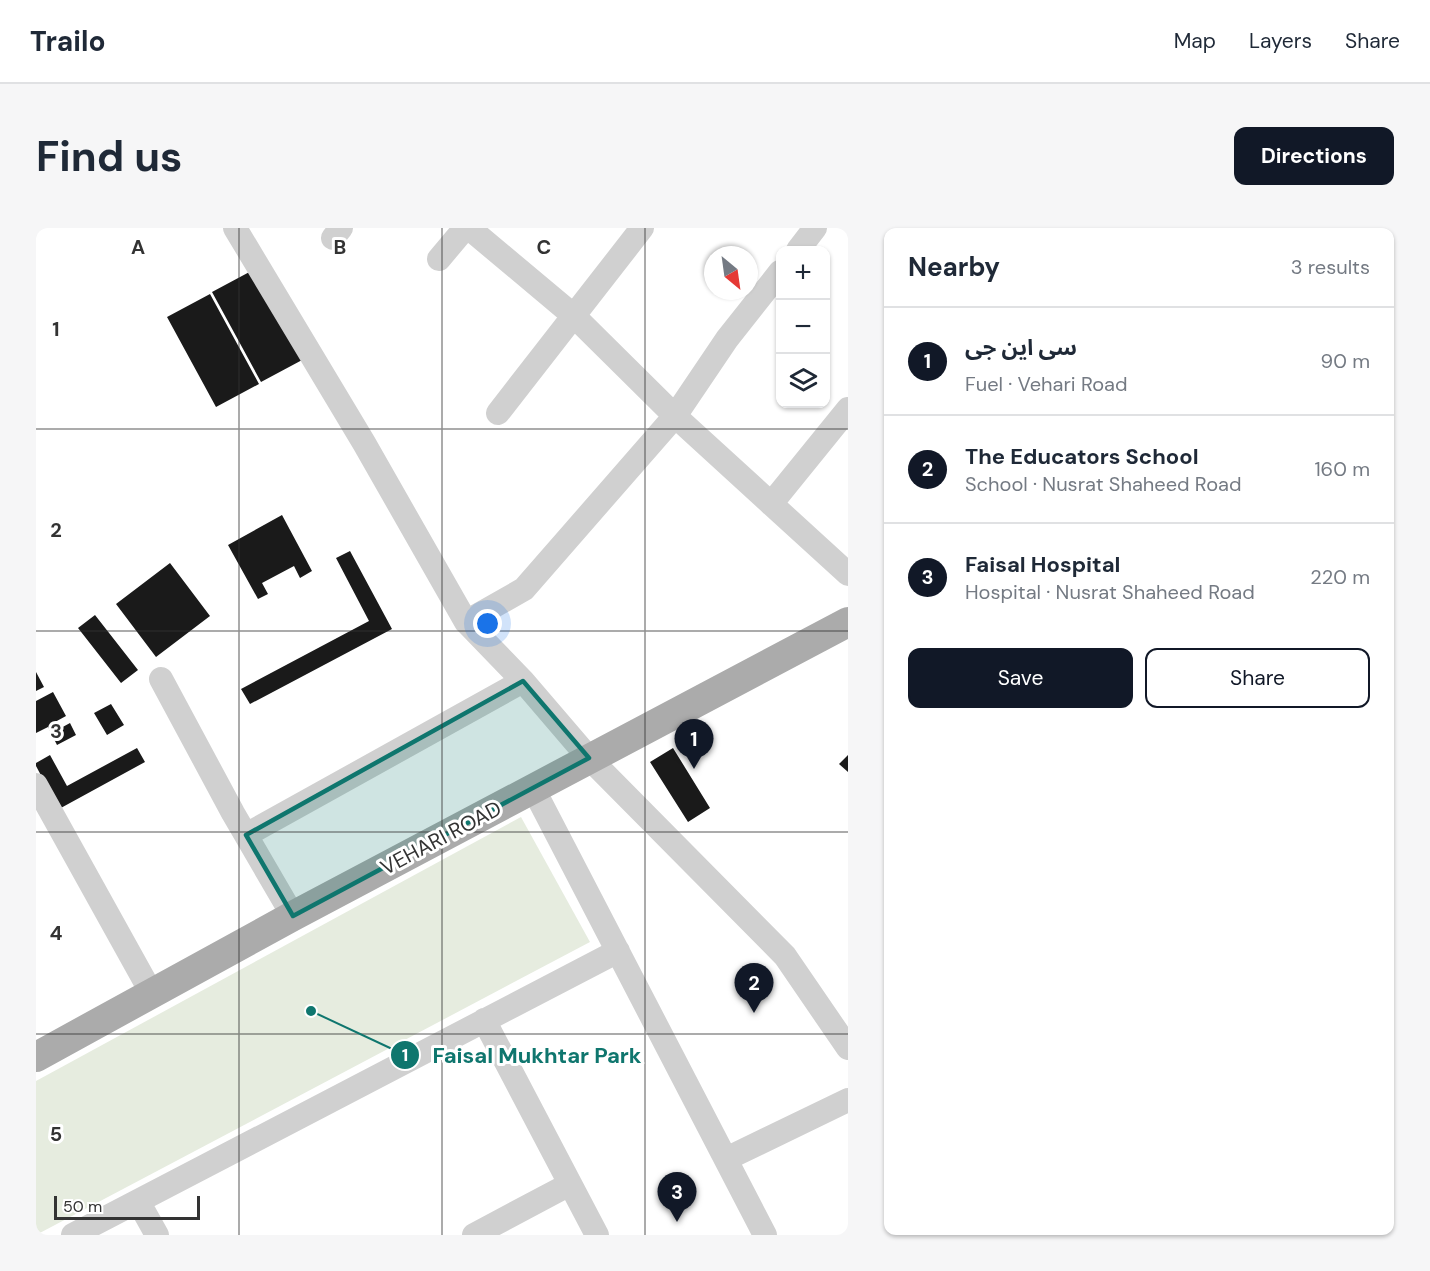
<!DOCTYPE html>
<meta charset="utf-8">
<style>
body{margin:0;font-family:"DM Sans","Noto Sans Arabic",sans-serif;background:#f6f6f7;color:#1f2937}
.controls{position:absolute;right:18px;top:18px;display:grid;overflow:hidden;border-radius:12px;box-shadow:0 2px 4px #0004}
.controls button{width:54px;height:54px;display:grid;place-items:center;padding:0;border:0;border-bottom:2px solid #e0e1e3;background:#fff;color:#1f2937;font:30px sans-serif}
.compass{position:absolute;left:668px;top:18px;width:54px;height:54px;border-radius:50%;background:#fff;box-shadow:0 2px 4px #0004;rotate:151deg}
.scale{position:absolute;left:18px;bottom:15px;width:146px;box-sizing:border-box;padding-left:6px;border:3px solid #333;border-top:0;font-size:16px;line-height:21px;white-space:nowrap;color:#333;-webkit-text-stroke:4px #fff;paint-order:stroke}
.you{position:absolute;left:452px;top:396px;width:21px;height:21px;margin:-15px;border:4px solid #fff;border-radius:50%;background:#1a73e8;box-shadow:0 0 0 9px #1a73e833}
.badge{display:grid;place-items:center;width:39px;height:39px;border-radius:50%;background:#111827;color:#fff;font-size:20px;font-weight:700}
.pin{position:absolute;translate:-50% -50px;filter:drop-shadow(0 2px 3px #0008)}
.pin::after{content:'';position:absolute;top:32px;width:21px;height:18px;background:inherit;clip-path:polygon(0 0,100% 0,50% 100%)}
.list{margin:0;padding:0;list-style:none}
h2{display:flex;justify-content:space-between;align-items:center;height:78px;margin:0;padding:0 24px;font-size:26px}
h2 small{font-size:20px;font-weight:400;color:#747a83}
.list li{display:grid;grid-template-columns:39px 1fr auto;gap:18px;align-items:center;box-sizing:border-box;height:108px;padding:0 24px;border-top:2px solid #e0e1e3}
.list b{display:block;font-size:22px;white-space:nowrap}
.list p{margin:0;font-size:20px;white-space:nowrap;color:#747a83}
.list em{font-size:20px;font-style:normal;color:#747a83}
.actions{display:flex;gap:12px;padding:18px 24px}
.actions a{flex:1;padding:14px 0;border:2px solid #111827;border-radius:12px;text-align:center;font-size:21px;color:#111827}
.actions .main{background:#111827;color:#fff}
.icon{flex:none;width:33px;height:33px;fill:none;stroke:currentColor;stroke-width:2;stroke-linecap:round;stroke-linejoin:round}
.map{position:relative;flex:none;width:812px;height:1007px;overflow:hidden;border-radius:12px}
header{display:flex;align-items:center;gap:36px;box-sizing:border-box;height:84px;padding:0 30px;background:#fff;border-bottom:2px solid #e0e1e3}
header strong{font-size:28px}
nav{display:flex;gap:33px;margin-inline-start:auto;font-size:21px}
.intro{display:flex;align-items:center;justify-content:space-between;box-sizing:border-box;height:144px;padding:0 36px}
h1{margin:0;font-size:42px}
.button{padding:15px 27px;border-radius:12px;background:#111827;color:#fff;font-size:21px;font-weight:700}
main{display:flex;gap:36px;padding:0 36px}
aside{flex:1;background:#fff;border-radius:12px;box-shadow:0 2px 4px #0004}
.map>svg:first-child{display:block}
</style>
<header>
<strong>Trailo</strong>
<nav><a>Map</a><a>Layers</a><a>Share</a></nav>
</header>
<div class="intro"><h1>Find us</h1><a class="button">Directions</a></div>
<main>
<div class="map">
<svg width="812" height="1007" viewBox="0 0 812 1007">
<rect width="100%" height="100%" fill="#fff"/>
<!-- green -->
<path fill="#e6ecdf" d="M 485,589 L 554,714 L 0,1007 L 0,853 Z"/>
<!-- building -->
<path fill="#1a1a1a" d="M 219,41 L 268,131 L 225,154 L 176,64 Z
M 174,66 L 223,156 L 180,179 L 131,89 Z
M 246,287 L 276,343 L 264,350 L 258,338 L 226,355 L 232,366 L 222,371 L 192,317 Z
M 314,323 L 356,401 L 214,476 L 205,461 L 333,393 L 300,330 Z
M 134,335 L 174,388 L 120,429 L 80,376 Z
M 59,387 L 102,442 L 85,455 L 42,400 Z
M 0,444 L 8,459 L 0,463 Z
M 17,464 L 30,488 L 19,494 L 23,501 L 34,495 L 40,507 L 21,517 L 12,499 L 0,505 L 0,473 Z
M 75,476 L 88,497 L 71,507 L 58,485 Z
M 101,520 L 109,534 L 23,581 L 0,538 L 0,535 L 14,527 L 31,558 Z
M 637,520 L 674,580 L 652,594 L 614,534 Z
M 812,527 L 812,544 L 803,536 Z"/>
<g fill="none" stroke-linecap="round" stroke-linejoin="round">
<!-- minor -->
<path stroke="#d0d0d0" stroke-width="24" d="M 199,0 L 328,215 L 430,394 L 487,453 L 553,530 L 749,728 L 812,820
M 433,0 L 538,88 L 639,188 L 812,346
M 297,10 L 305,0
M 762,22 L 779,0
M 403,31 L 429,0
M 462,185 L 606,0
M 735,276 L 812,181
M 430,394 L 488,361 L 639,188 L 691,111 L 744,44
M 125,451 L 197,585 L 257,688
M 0,557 L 116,766
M 498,562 L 729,1007
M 210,607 L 487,453
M 448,792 L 561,1007
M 690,931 L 812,872
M 102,973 L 121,1007
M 37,1007 L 582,723
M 438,1007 L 534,956"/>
<!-- major -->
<path stroke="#ababab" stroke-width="30" d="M 0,829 L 257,688 L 812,394"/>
</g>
<!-- marked area -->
<path fill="#0f766e" fill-opacity="0.2" stroke="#0f766e" stroke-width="4.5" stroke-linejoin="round" d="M 487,453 L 553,530 L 257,688 L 210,607 Z"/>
<!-- grid -->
<path fill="none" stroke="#333" stroke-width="1.5" stroke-opacity="0.55" d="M 203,0 L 203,1007M 406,0 L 406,1007M 609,0 L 609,1007M 0,201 L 812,201M 0,403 L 812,403M 0,604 L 812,604M 0,806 L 812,806"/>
<g text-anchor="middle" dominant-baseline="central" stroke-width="6" stroke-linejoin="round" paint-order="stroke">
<!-- street labels -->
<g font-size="21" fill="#333" stroke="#fff">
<text transform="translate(405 610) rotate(-28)">VEHARI ROAD</text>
</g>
</g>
<g font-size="20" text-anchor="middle" font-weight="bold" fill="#333" stroke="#fff" stroke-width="6" stroke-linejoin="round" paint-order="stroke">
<text x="102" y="26">A</text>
<text x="304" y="26">B</text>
<text x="508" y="26">C</text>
<text x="20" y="108">1</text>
<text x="20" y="309">2</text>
<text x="20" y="510">3</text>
<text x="20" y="712">4</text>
<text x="20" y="913">5</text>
</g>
<!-- callouts -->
<path fill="none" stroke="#0f766e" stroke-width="2" d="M275 783L369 827"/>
<g fill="#0f766e" stroke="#fff" stroke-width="2">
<circle cx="275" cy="783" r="6"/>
<circle cx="369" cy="827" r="15"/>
</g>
<g font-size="18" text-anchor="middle" font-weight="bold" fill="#fff">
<text x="369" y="833">1</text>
</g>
<g font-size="22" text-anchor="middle" font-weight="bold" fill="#0f766e" stroke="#fff" stroke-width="6" stroke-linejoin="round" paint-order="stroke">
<text x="501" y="835">Faisal Mukhtar Park</text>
</g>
</svg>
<div class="controls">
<button>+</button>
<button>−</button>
<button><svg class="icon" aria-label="layers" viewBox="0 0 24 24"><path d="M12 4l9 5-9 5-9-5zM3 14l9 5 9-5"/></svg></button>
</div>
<svg class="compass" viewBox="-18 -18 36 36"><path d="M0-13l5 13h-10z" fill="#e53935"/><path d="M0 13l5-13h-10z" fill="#747a83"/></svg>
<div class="scale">50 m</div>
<div class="you"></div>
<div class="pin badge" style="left:658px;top:541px">1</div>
<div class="pin badge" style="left:718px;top:785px">2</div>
<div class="pin badge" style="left:641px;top:994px">3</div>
</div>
<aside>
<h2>Nearby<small>3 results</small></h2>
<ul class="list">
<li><span class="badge">1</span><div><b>سی این جی</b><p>Fuel · Vehari Road</p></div><em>90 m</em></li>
<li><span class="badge">2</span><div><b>The Educators School</b><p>School · Nusrat Shaheed Road</p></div><em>160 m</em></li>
<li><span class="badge">3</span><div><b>Faisal Hospital</b><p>Hospital · Nusrat Shaheed Road</p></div><em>220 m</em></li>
</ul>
<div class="actions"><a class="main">Save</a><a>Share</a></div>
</aside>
</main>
